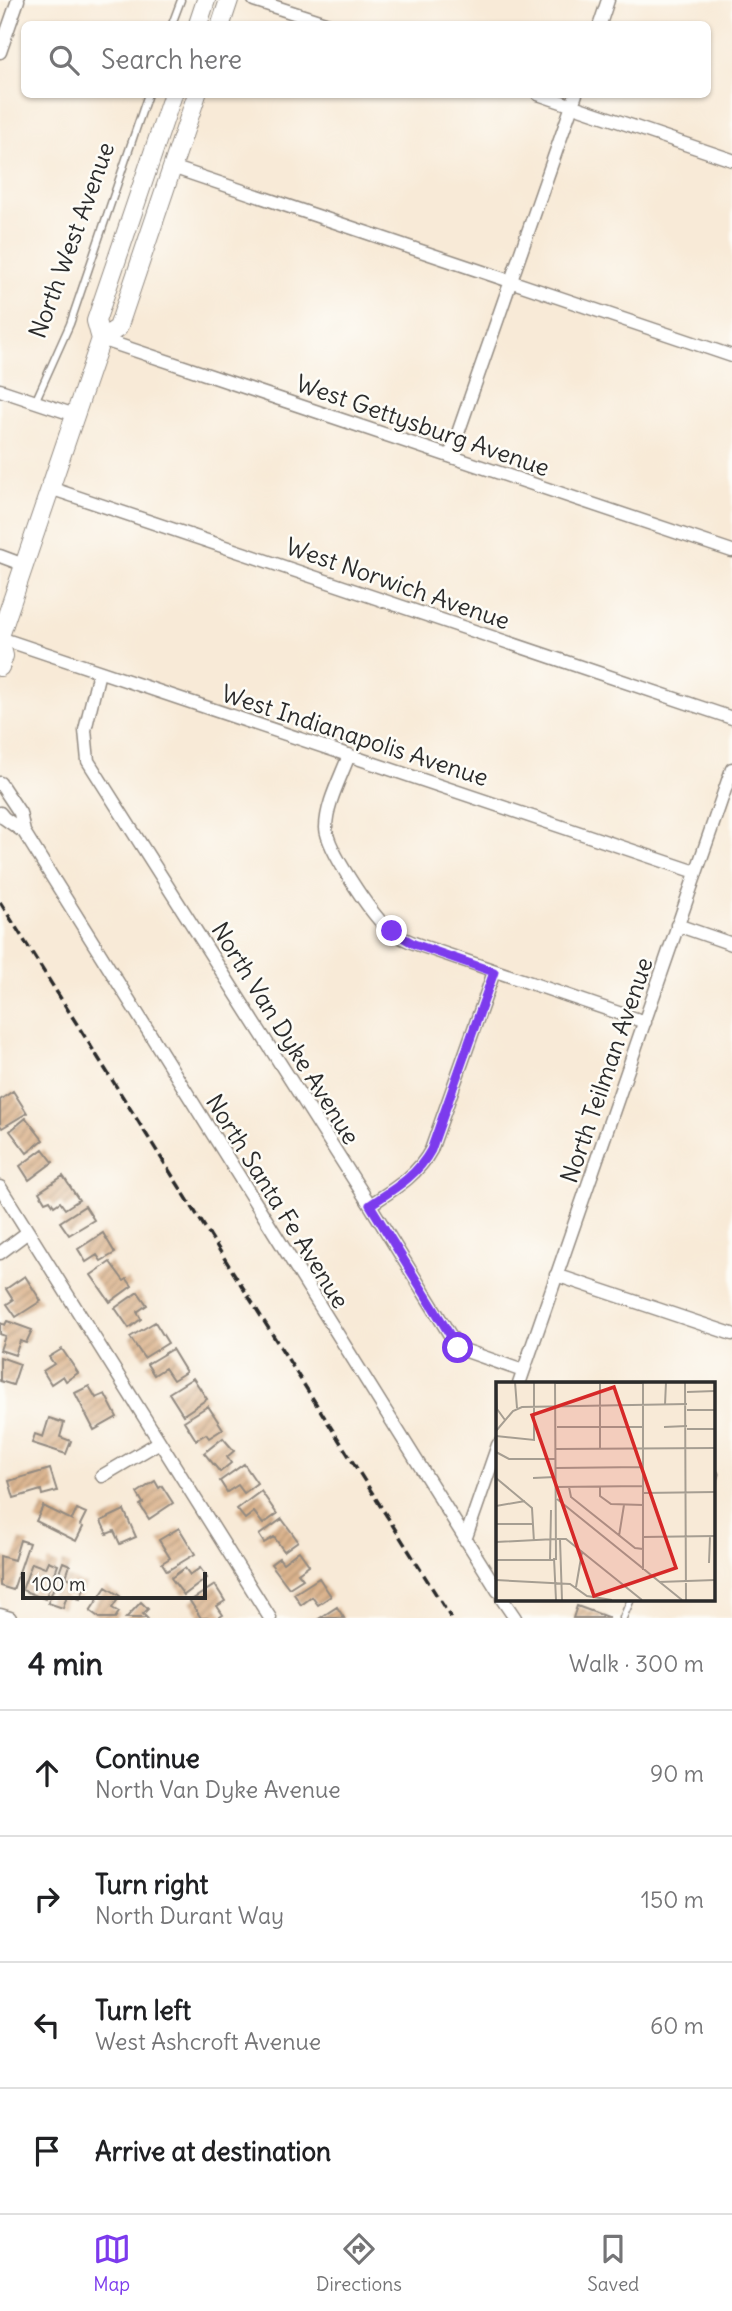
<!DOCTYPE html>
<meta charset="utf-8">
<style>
body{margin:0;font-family:Delius,sans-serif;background:#f2f2f2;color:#202124}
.scale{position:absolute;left:21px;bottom:18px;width:186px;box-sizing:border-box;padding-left:7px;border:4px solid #2b2b2b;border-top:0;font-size:19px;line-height:24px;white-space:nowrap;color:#2b2b2b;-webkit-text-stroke:5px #fdfcf7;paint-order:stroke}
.stop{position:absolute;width:21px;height:21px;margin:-16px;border:5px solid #7c3aed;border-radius:50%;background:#fff}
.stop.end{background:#7c3aed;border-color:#fff;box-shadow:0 2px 7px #0008}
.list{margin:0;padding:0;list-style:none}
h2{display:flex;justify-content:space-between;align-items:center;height:91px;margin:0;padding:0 28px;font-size:30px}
h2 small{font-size:23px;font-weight:400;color:#757577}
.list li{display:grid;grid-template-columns:46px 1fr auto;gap:21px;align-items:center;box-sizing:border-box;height:126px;padding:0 28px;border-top:2px solid #e0e0e0}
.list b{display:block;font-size:26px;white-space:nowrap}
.list p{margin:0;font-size:23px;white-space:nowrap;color:#757577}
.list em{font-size:23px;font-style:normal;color:#757577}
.icon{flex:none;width:38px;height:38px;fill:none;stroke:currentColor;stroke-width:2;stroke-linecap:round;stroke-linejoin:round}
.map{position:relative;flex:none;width:732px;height:1618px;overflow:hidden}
.search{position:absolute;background:#fff;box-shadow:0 2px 5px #0004;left:21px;right:21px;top:21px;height:77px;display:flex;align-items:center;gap:18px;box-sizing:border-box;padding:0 24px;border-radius:10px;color:#757577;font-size:26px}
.sheet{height:595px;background:#fff}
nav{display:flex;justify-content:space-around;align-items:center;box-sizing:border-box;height:98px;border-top:2px solid #e0e0e0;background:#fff;font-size:19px;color:#757577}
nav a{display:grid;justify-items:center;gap:4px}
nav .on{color:#7c3aed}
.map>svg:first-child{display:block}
</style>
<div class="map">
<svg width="732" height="1618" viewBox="0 0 732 1618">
<defs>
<pattern id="building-hatch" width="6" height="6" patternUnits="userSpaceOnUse" patternTransform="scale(1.75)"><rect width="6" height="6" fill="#dbb48e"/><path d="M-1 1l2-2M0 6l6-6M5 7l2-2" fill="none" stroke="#b29374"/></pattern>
</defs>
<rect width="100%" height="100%" fill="#fdfcf7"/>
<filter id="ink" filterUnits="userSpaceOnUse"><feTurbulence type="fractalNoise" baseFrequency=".0143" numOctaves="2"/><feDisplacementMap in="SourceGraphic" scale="14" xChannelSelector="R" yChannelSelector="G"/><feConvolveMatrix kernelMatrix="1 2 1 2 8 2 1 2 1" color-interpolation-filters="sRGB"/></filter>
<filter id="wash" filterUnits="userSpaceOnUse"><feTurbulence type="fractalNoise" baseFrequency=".00686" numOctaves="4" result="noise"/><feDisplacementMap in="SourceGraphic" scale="28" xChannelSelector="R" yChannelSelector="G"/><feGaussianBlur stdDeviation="1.57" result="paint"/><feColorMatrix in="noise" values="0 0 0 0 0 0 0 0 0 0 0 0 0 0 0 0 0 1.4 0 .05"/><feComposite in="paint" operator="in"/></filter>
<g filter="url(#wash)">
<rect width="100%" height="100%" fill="#f8ead7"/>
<g id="blocks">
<!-- building -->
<path fill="url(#building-hatch)" d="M 13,1091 L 27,1113 L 2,1128 L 0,1125 L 0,1100 Z
M 26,1118 L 43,1140 L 27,1153 L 10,1131 Z
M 43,1149 L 53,1162 L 29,1180 L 20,1166 Z
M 63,1176 L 79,1200 L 65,1209 L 60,1202 L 54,1206 L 50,1200 L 45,1202 L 39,1192 Z
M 85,1206 L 94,1220 L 69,1235 L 60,1222 Z
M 103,1233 L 115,1253 L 101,1261 L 97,1255 L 86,1262 L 78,1249 Z
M 110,1262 L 124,1281 L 127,1279 L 132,1286 L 110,1302 L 91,1275 Z
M 25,1276 L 41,1301 L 16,1317 L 7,1304 L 13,1300 L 6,1289 Z
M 138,1292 L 147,1305 L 137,1312 L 141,1319 L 129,1328 L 115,1308 Z
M 7,1321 L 32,1330 L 26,1343 L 20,1341 L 15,1355 L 0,1350 L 5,1336 L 0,1334 L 0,1323 L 5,1325 Z
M 155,1322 L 168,1343 L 144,1358 L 130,1337 Z
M 62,1349 L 78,1373 L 66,1381 L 63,1376 L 51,1384 L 43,1371 L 54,1364 L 49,1357 Z
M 172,1349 L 186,1372 L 173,1380 L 165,1368 L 154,1375 L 147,1364 Z
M 0,1357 L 20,1364 L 13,1385 L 0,1381 Z
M 193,1378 L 207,1399 L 183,1415 L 169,1393 Z
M 89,1386 L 96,1398 L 105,1394 L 117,1417 L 94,1430 L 75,1393 Z
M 208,1406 L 223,1429 L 209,1438 L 206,1434 L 196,1440 L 184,1421 Z
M 49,1418 L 64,1423 L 60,1437 L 71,1441 L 66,1454 L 32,1443 L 35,1434 L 43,1437 Z
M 223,1438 L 234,1451 L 227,1457 L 231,1463 L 220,1472 L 204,1453 Z
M 244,1464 L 257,1483 L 244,1493 L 238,1485 L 227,1492 L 220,1481 Z
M 50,1469 L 57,1491 L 42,1495 L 41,1490 L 14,1498 L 9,1481 Z
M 155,1481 L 159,1488 L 162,1486 L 173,1503 L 149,1519 L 140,1505 L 143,1503 L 137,1493 Z
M 261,1491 L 277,1514 L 263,1524 L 254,1512 L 245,1519 L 237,1509 Z
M 43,1506 L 72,1520 L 77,1509 L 86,1513 L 80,1525 L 83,1527 L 76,1541 L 36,1521 Z
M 124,1510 L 136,1537 L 120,1544 L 114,1531 L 107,1534 L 101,1521 Z
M 282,1519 L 298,1541 L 284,1551 L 274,1537 L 264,1543 L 259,1535 Z
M 179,1528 L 195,1554 L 167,1571 L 162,1563 L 170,1558 L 159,1540 Z
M 20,1540 L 29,1543 L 13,1590 L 0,1586 L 0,1556 L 14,1560 Z
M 299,1551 L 309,1565 L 298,1573 L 303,1579 L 289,1588 L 271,1564 L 279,1558 L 283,1563 Z
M 48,1561 L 58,1565 L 45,1599 L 22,1590 L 32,1563 L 45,1568 Z
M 63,1562 L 70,1565 L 66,1577 L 86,1584 L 80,1599 L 67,1595 L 63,1608 L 48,1603 Z
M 185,1568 L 190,1575 L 200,1568 L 207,1578 L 184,1595 L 171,1578 Z
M 319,1578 L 331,1596 L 318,1605 L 312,1597 L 301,1605 L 294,1594 Z
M 215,1585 L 225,1601 L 217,1606 L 223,1615 L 218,1618 L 201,1618 L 190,1601 Z
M 106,1587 L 120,1596 L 112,1608 L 119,1612 L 115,1618 L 100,1618 L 90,1611 Z
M 141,1602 L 148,1609 L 143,1614 L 147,1618 L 126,1618 Z
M 577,1606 L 610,1618 L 573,1618 Z
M 337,1607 L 344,1618 L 320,1618 Z"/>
</g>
</g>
<g filter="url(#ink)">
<use href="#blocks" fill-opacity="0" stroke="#928a81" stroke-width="2"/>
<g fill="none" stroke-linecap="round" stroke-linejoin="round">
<defs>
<path id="lane" d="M 172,24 L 181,0
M 35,402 L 70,324 L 148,94
M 713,1473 L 715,1474 L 713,1481
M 623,1618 L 631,1599"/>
<path id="street" d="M 254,0 L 328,24
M 600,24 L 608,0
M 0,52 L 18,0
M 538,94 L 732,160
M 172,167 L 732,356
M 101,339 L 732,551
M 0,390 L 75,415
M 450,456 L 576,94
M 50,488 L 732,718
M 0,556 L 24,565
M 0,638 L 696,872
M 99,672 L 85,730 L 88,761 L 370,1205 L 458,1348 L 523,1371
M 349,755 C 341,777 326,804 326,828 C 327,849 371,914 388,929 C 398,937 410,942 422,946 L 645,1022
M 0,783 L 20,813 L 24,832 L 498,1591
M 0,813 L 4,818 L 24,832
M 677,925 L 732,944
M 0,1187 L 270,1618
M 370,1205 C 394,1189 417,1176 431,1150 L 494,972
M 0,1253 L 28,1232
M 556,1275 L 732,1334
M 519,1384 L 732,769
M 102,1476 L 158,1443
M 465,1540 L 498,1445
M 502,1599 L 515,1618
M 0,1615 L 10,1618"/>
<path id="secondary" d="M 198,24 L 206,0
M 221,24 L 229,0
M 101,339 L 118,328 L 197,94
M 0,636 L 101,339 L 96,321 L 173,94
M 0,640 L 4,656 L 0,667"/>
</defs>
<!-- lane casing -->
<use href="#lane" stroke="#928a81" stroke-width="9"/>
<!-- street casing -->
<use href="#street" stroke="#928a81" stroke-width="15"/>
<!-- secondary casing -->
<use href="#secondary" stroke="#928a81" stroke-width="20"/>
<!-- lane -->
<use href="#lane" stroke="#fff" stroke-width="6"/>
<!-- street -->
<use href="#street" stroke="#fff" stroke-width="12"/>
<!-- secondary -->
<use href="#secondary" stroke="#fff" stroke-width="18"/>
<!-- rail -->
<path stroke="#2b2b2b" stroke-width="3.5" stroke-dasharray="10 5" stroke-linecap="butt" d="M 0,902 L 451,1618"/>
</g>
</g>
<g fill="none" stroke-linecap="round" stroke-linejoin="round" filter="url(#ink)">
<!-- route -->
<path stroke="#7c3aed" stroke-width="9" d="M 392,931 L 414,944 L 494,972 L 431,1150 C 417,1176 394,1189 370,1205 L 458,1348"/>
</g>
<g text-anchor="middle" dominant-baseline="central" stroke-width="5" stroke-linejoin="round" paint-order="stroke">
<!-- street labels -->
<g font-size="24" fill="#2b2b2b" stroke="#fdfcf7">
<text transform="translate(71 240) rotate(-70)">North West Avenue</text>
<text transform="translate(423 425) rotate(19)">West Gettysburg Avenue</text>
<text transform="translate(398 583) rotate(19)">West Norwich Avenue</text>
<text transform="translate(355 735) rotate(18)">West Indianapolis Avenue</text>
<text transform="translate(286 1033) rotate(58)">North Van Dyke Avenue</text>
<text transform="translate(606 1070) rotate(-71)">North Teilman Avenue</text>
<text transform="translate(278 1201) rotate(58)">North Santa Fe Avenue</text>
</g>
</g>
<!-- overview -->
<g transform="translate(496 1382)">
<rect width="219" height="219" fill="#f8ead7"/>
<path fill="none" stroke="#a69e92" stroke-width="2" d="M 0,0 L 1,27 L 9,38M 19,0 L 21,26M 59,0 L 60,178M 189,0 L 190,218M 59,1 L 147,1M 191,10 L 219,9M 169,23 L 170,0M 191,28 L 219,28M 61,45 L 147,45M 168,45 L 191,44M 191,47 L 219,47M 0,49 L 17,29 L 26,25 L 191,22M 0,54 L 38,58 L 38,0M 60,67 L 219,66M 104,67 L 104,1M 0,70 L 13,77 L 60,77M 60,86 L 147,85M 0,96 L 36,126 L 38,160M 37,96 L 59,95M 104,104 L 104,114 L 115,122 L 147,123M 60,105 L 147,104M 73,105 L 75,115 L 139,166 L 147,167M 147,111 L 219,110M 61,117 L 186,218M 0,124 L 29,119M 0,142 L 37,142M 123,154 L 128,123M 147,155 L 219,154M 61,157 L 70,157 L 146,218M 64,157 L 66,218M 0,160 L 59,157M 58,176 L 60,218M 0,178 L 59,178M 54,178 L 55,128M 213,181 L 214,154M 147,188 L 147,0M 0,198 L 74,202 L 91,214 L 116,218M 163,200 L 219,198M 80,205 L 86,170"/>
<path fill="#d62828" fill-opacity="0.15" stroke="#d62828" stroke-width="3.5" d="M 118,5 L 180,186 L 98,214 L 36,33 Z"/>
<rect width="219" height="219" fill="none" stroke="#2b2b2b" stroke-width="3.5"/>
</g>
</svg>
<div class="scale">100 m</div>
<div class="stop" style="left:458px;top:1348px"></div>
<div class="stop end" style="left:392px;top:931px"></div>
<div class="search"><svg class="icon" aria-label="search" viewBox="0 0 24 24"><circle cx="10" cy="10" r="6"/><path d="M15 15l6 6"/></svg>Search here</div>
</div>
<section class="sheet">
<h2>4 min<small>Walk · 300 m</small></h2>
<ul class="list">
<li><svg class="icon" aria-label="ahead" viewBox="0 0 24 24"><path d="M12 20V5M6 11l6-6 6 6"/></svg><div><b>Continue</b><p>North Van Dyke Avenue</p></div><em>90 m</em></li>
<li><svg class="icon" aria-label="right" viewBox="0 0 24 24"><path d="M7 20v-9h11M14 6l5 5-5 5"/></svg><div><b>Turn right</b><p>North Durant Way</p></div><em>150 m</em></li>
<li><svg class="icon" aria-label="left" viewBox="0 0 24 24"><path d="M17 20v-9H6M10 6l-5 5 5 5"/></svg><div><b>Turn left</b><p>West Ashcroft Avenue</p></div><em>60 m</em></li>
<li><svg class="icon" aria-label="arrive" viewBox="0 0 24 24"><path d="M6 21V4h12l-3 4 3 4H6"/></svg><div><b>Arrive at destination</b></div></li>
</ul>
</section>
<nav>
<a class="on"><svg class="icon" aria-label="map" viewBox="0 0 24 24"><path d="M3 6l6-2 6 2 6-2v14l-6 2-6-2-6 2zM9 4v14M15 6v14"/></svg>Map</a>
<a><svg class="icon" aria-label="directions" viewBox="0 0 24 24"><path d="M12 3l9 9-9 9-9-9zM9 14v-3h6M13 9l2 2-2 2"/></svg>Directions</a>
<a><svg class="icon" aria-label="saved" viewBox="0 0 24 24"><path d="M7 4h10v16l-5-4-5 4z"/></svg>Saved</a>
</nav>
